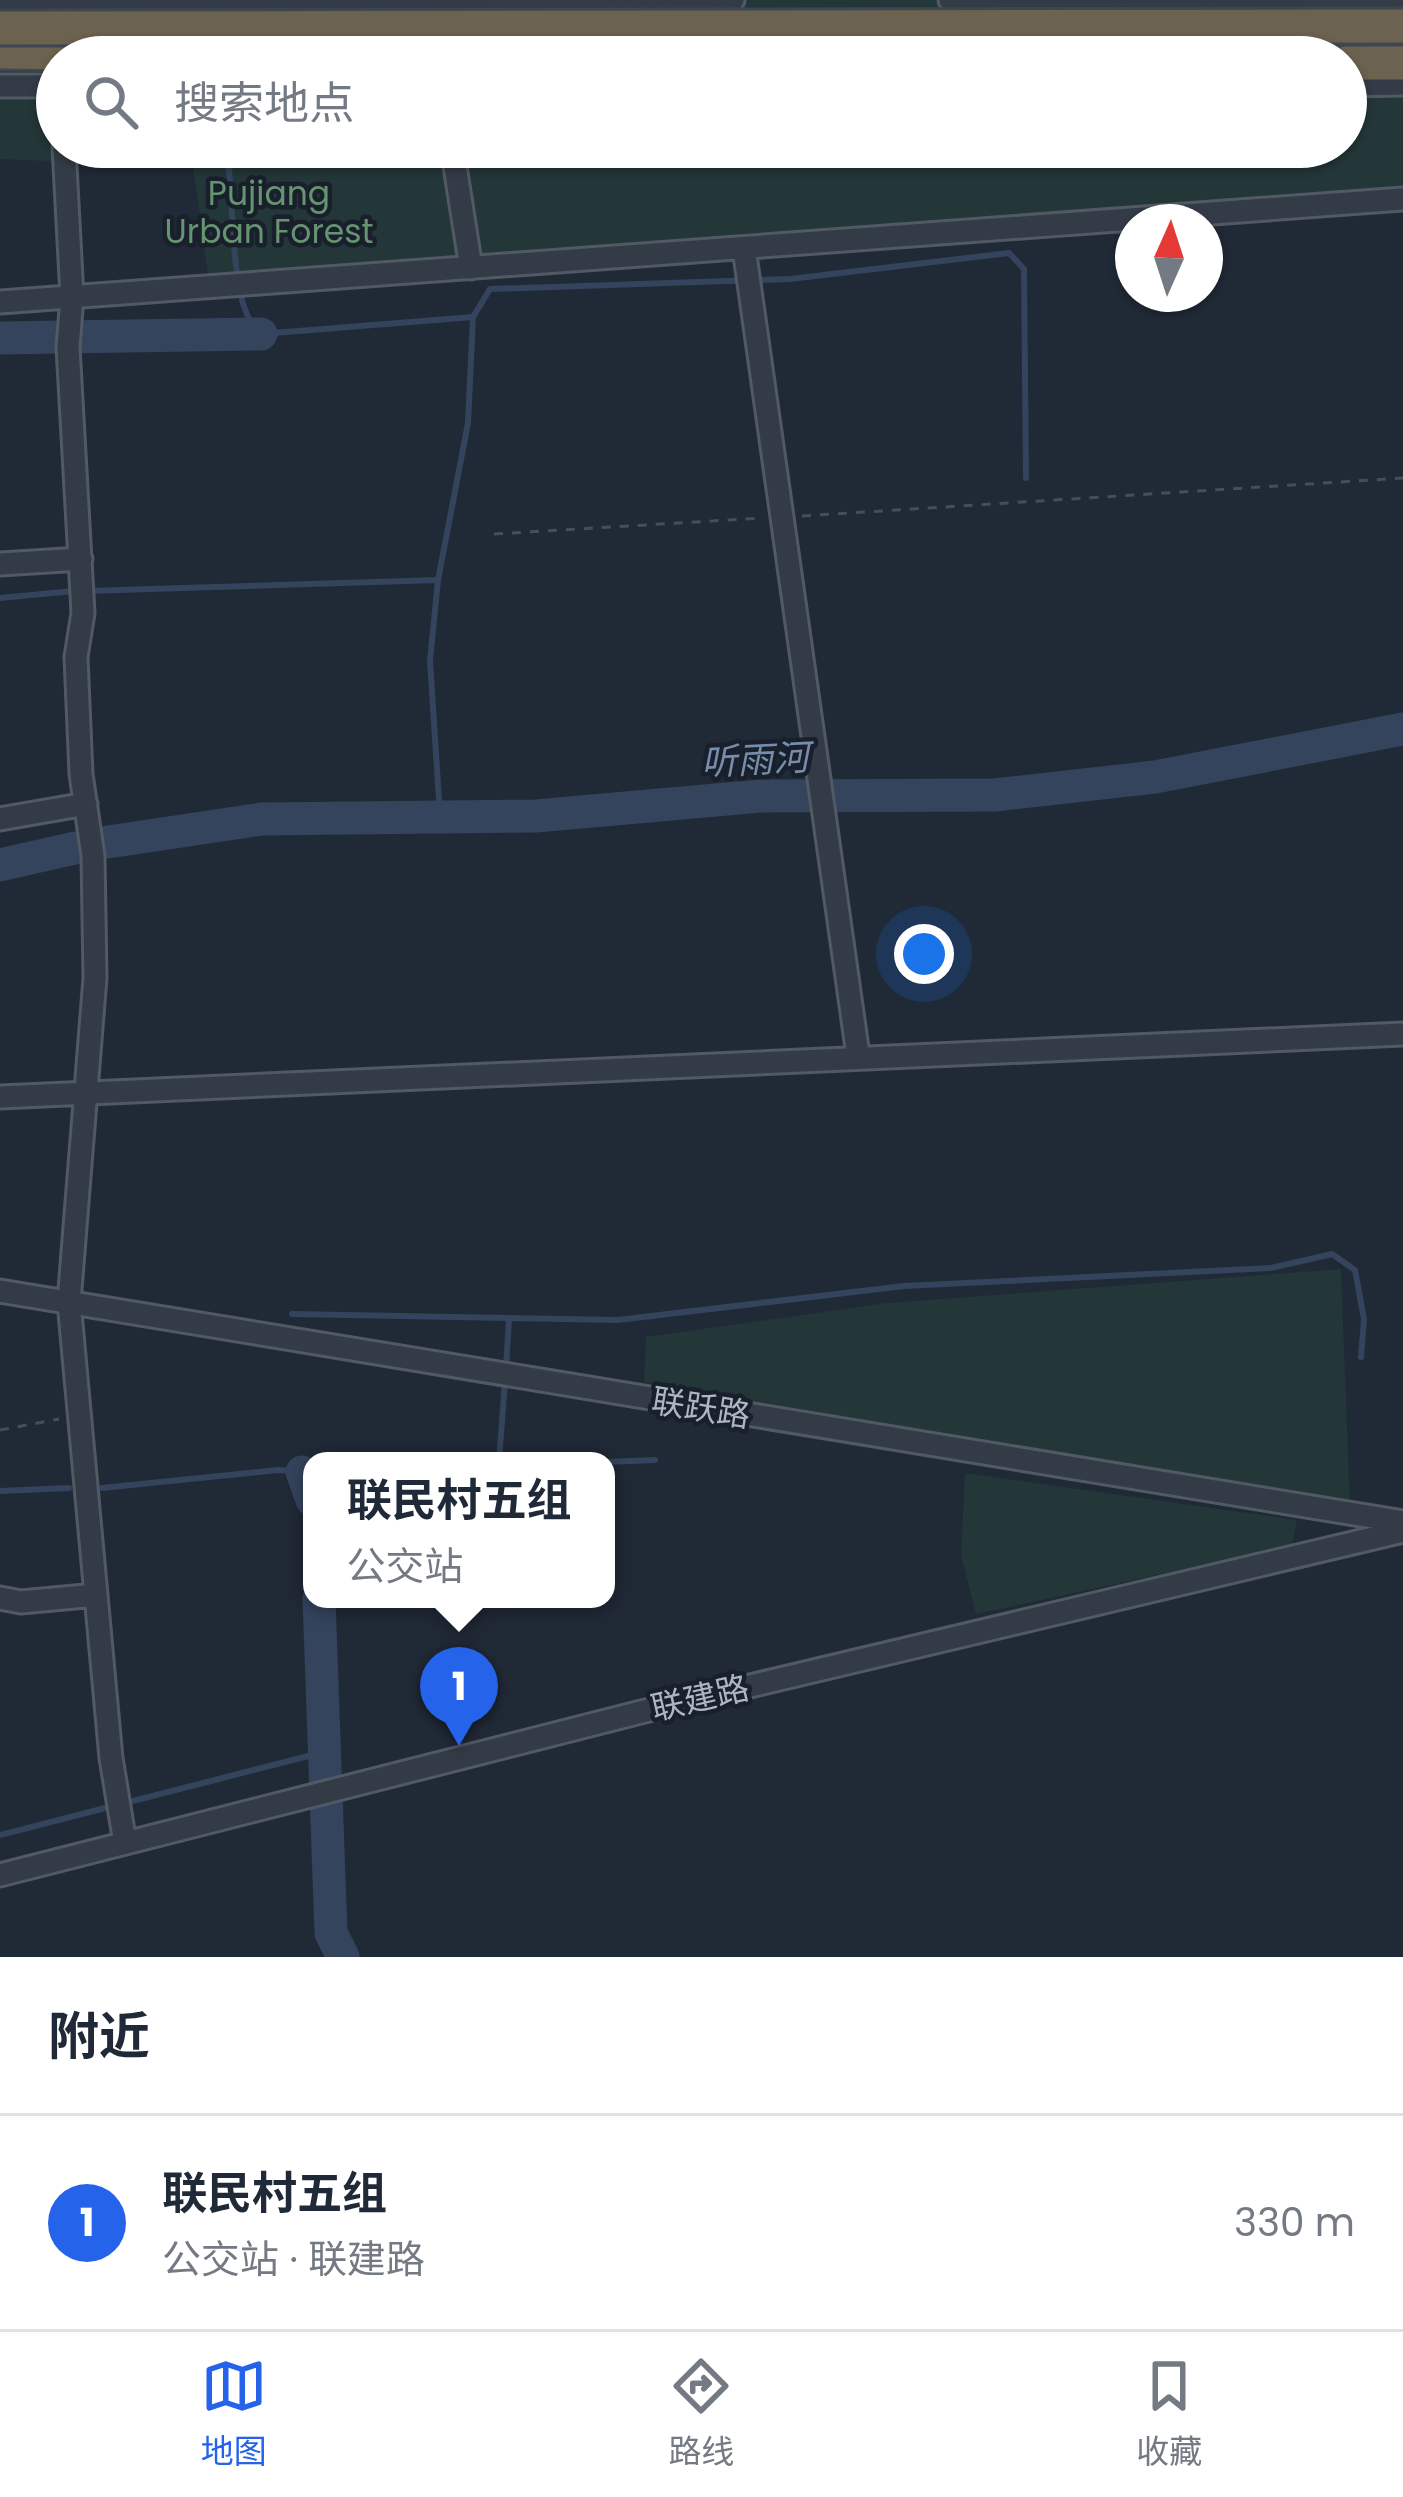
<!DOCTYPE html>
<html lang="zh">
<meta charset="utf-8">
<style>
body{margin:0;font-family:Poppins,"Noto Sans SC",sans-serif;background:#f6f6f7;color:#1f2937}
.compass{position:absolute;left:1115px;top:204px;width:108px;height:108px;border-radius:50%;background:#fff;box-shadow:0 3px 9px #0004;rotate:3deg}
.you{position:absolute;left:924px;top:954px;width:42px;height:42px;margin:-30px;border:9px solid #fff;border-radius:50%;background:#1a73e8;box-shadow:0 0 0 18px #1a73e833}
.badge{display:grid;place-items:center;width:78px;height:78px;border-radius:50%;background:#2563eb;color:#fff;font-size:39px;font-weight:700}
.pin{position:absolute;translate:-50% -99px;filter:drop-shadow(0 3px 6px #0008)}
.pin::after{content:'';position:absolute;top:63px;width:42px;height:36px;background:inherit;clip-path:polygon(0 0,100% 0,50% 100%)}
.popup{position:absolute;left:303px;top:1452px;width:312px;height:156px;box-sizing:border-box;display:grid;place-content:center;border-radius:24px;background:#fff;filter:drop-shadow(0 3px 9px #0005);font-size:39px;white-space:nowrap;color:#747a83}
.popup b{font-size:45px;color:#1f2937}
.popup::after{content:'';position:absolute;left:50%;top:100%;margin-left:-24px;border:24px solid transparent;border-top-color:#fff}
.list{margin:0;padding:0;list-style:none}
h2{display:flex;justify-content:space-between;align-items:center;height:156px;margin:0;padding:0 48px;font-size:51px}
h2 small{font-size:39px;font-weight:400;color:#747a83}
.list li{display:grid;grid-template-columns:78px 1fr auto;gap:36px;align-items:center;box-sizing:border-box;height:216px;padding:0 48px;border-top:3px solid #e0e1e3}
.list b{display:block;font-size:45px;white-space:nowrap}
.list p{margin:0;font-size:39px;white-space:nowrap;color:#747a83}
.list em{font-size:39px;font-style:normal;color:#747a83}
.icon{flex:none;width:66px;height:66px;fill:none;stroke:currentColor;stroke-width:2;stroke-linecap:round;stroke-linejoin:round}
.map{position:relative;flex:none;width:1403px;height:1957px;overflow:hidden}
.search{position:absolute;background:#fff;box-shadow:0 3px 9px #0004;left:36px;right:36px;top:36px;height:132px;display:flex;align-items:center;gap:30px;box-sizing:border-box;padding:0 42px;border-radius:66px;color:#747a83;font-size:45px}
.sheet{height:372px;background:#fff}
nav{display:flex;justify-content:space-around;align-items:center;box-sizing:border-box;height:168px;border-top:3px solid #e0e1e3;background:#fff;font-size:33px;color:#747a83}
nav a{display:grid;justify-items:center;gap:6px}
nav .on{color:#2563eb}
.map>svg:first-child{display:block}
</style>
<div class="map">
<svg width="1403" height="1957" viewBox="0 0 1403 1957">
<rect width="100%" height="100%" fill="#202936"/>
<!-- green -->
<path fill="#233638" fill-rule="evenodd" d="M 0,0 L 1403,0 L 1403,204 L 209,282 L 193,167 L 0,159 ZM 57,57 L 1346,57 L 1346,147 L 57,147 Z
M 1341,1269 L 1350,1504 L 644,1382 L 646,1337 L 887,1303 Z
M 965,1473 L 1297,1520 L 1292,1546 L 976,1614 L 961,1556 Z"/>
<g fill="none" stroke-linecap="round" stroke-linejoin="round">
<!-- stream -->
<path stroke="#34445d" stroke-width="6" d="M 226,147 C 236,192 226,309 261,334 L 473,317 L 468,423 L 438,580 L 430,661 L 440,815
M 473,317 L 490,289 L 790,279 L 1009,253 L 1024,269 L 1026,478
M 87,591 L 438,580
M 0,598 L 74,591
M 292,1314 L 618,1320 L 904,1286 L 1271,1268 L 1332,1254 L 1355,1270 L 1364,1319 L 1361,1357
M 506,1368 L 509,1319
M 499,1461 L 505,1381
M 606,1462 L 655,1460
M 102,1488 L 278,1470 L 312,1473
M 0,1491 L 69,1488
M 503,1599 L 503,1601
M 125,1803 L 324,1752
M 0,1835 L 113,1806"/>
<!-- river -->
<path stroke="#34445d" stroke-width="33" d="M 0,338 L 261,334
M 108,842 L 262,819 L 536,816 L 761,796 L 994,795 L 1155,777 L 1403,729
M 0,865 L 75,848
M 302,1472 L 312,1500
M 319,1599 L 331,1933 L 343,1957"/>
<defs>
<path id="minor" d="M 950,0 L 1403,7
M 0,3 L 733,0
M 440,19 L 442,57
M 1346,85 L 1403,84
M 0,86 L 57,86
M 64,147 L 72,297 L 68,347 L 83,613 L 76,657 L 81,774 L 93,856 L 95,978 L 69,1302 L 111,1758 L 125,1843
M 452,147 L 471,268
M 744,248 L 858,1055
M 0,302 L 1403,199
M 0,564 L 81,559
M 0,819 L 86,804
M 0,1097 L 1403,1034
M 0,1291 L 1403,1522
M 0,1598 L 21,1602 L 96,1595
M 0,1875 L 645,1711 L 1403,1531"/>
<path id="highway" d="M 0,52 L 395,57
M 1346,63 L 1403,63"/>
</defs>
<!-- minor casing -->
<use href="#minor" stroke="#515964" stroke-width="27"/>
<!-- highway casing -->
<use href="#highway" stroke="#3e4651" stroke-width="39"/>
<!-- path -->
<path stroke="#3f5254" stroke-width="3" stroke-dasharray="9 9" stroke-linecap="butt" d="M 802,516 L 1403,478
M 494,534 L 762,518
M 0,1430 L 59,1419"/>
<!-- minor -->
<use href="#minor" stroke="#333b46" stroke-width="21"/>
<!-- highway -->
<use href="#highway" stroke="#6c6250" stroke-width="33"/>
<defs>
<path id="highway-bridge" d="M 0,28 L 1403,26"/>
</defs>
<!-- highway-bridge casing -->
<use href="#highway-bridge" stroke="#3e4651" stroke-width="39" stroke-linecap="butt"/>
<!-- highway-bridge -->
<use href="#highway-bridge" stroke="#6c6250" stroke-width="33"/>
</g>
<g text-anchor="middle" dominant-baseline="central" stroke-width="9" stroke-linejoin="round" paint-order="stroke">
<!-- park labels -->
<g font-size="33" fill="#669371" stroke="#19202b">
<text x="269" y="193">Pujiang<tspan x="269" dy="38">Urban Forest</tspan></text>
</g>
<!-- street labels -->
<g font-size="33" fill="#adb6c3" stroke="#19202b">
<text transform="translate(701 1408) rotate(9)">联跃路</text>
<text transform="translate(700 1698) rotate(-13)">联建路</text>
</g>
<!-- water labels -->
<g font-size="36" font-style="italic" fill="#768dab" stroke="#19202b">
<text transform="translate(755 760) rotate(-3)">听雨河</text>
</g>
</g>
</svg>
<svg class="compass" viewBox="-18 -18 36 36"><path d="M0-13l5 13h-10z" fill="#e53935"/><path d="M0 13l5-13h-10z" fill="#747a83"/></svg>
<div class="you"></div>
<div class="pin badge" style="left:459px;top:1746px">1</div>
<div class="popup"><b>联民村五组</b>公交站</div>
<div class="search"><svg class="icon" aria-label="search" viewBox="0 0 24 24"><circle cx="10" cy="10" r="6"/><path d="M15 15l6 6"/></svg>搜索地点</div>
</div>
<section class="sheet">
<h2>附近<small></small></h2>
<ul class="list">
<li><span class="badge">1</span><div><b>联民村五组</b><p>公交站 · 联建路</p></div><em>330 m</em></li>
</ul>
</section>
<nav>
<a class="on"><svg class="icon" aria-label="map" viewBox="0 0 24 24"><path d="M3 6l6-2 6 2 6-2v14l-6 2-6-2-6 2zM9 4v14M15 6v14"/></svg>地图</a>
<a><svg class="icon" aria-label="directions" viewBox="0 0 24 24"><path d="M12 3l9 9-9 9-9-9zM9 14v-3h6M13 9l2 2-2 2"/></svg>路线</a>
<a><svg class="icon" aria-label="saved" viewBox="0 0 24 24"><path d="M7 4h10v16l-5-4-5 4z"/></svg>收藏</a>
</nav>
